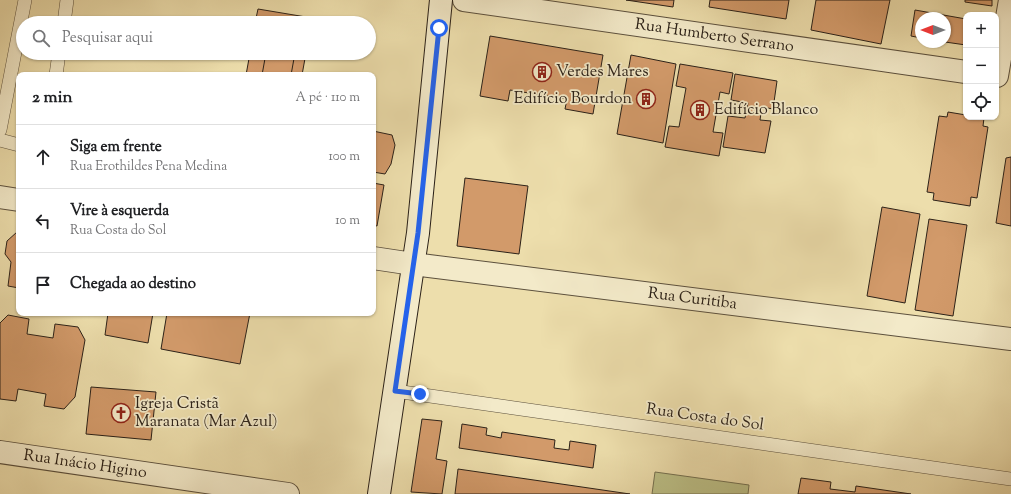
<!DOCTYPE html>
<html lang="pt">
<meta charset="utf-8">
<style>
body{margin:0;font-family:"Sorts Mill Goudy",serif;background:#f6f6f6;color:#202124}
.controls{position:absolute;right:12px;top:12px;display:grid;overflow:hidden;border-radius:8px;box-shadow:0 1px 3px #0004}
.controls button{width:36px;height:36px;display:grid;place-items:center;padding:0;border:0;border-bottom:1px solid #e0e0e0;background:#fff;color:#202124;font:20px sans-serif}
.compass{position:absolute;left:915px;top:12px;width:36px;height:36px;border-radius:50%;background:#fff;box-shadow:0 1px 3px #0004;rotate:270deg}
.stop{position:absolute;width:12px;height:12px;margin:-9px;border:3px solid #2563eb;border-radius:50%;background:#fff}
.stop.end{background:#2563eb;border-color:#fff;box-shadow:0 1px 4px #0008}
.list{margin:0;padding:0;list-style:none}
h2{display:flex;justify-content:space-between;align-items:center;height:52px;margin:0;padding:0 16px;font-size:17px}
h2 small{font-size:13px;font-weight:400;color:#757577}
.list li{display:grid;grid-template-columns:26px 1fr auto;gap:12px;align-items:center;box-sizing:border-box;height:64px;padding:0 16px;border-top:1px solid #e0e0e0}
.list b{display:block;font-size:15px;white-space:nowrap}
.list p{margin:0;font-size:13px;white-space:nowrap;color:#757577}
.list em{font-size:13px;font-style:normal;color:#757577}
.icon{flex:none;width:22px;height:22px;fill:none;stroke:currentColor;stroke-width:2;stroke-linecap:round;stroke-linejoin:round}
.map{position:relative;flex:none;width:1011px;height:494px;overflow:hidden}
.search{position:absolute;background:#fff;box-shadow:0 1px 3px #0004;left:16px;top:16px;width:360px;height:44px;display:flex;align-items:center;gap:10px;box-sizing:border-box;padding:0 14px;border-radius:22px;color:#757577;font-size:15px}
.panel{position:absolute;background:#fff;box-shadow:0 1px 3px #0004;left:16px;top:72px;width:360px;height:244px;border-radius:8px}
.map>svg:first-child{display:block}
</style>
<div class="map">
<svg width="1011" height="494" viewBox="0 0 1011 494">
<rect width="100%" height="100%" fill="#eddeac"/>
<filter id="stains"><feTurbulence type="fractalNoise" baseFrequency=".005" numOctaves="4"/><feColorMatrix values="0 0 0 0 .2 0 0 0 0 .09 0 0 0 0 .02 0 0 0 .5 -.17"/></filter>
<radialGradient id="worn" r=".72"><stop offset=".6" stop-color="#630" stop-opacity="0"/><stop offset="1" stop-color="#630" stop-opacity=".3"/></radialGradient>
<!-- green -->
<path fill="#bcc087" stroke="#747050" d="M 655,472 L 749,485 L 748,494 L 652,494 Z"/>
<!-- building -->
<path fill="#d29a6a" stroke="#2b2118" d="M 626,0 L 674,0 L 673,7 Z
M 710,0 L 789,0 L 786,19 L 709,7 Z
M 816,0 L 890,0 L 881,44 L 811,30 Z
M 965,0 L 992,0 L 992,6 L 965,2 Z
M 258,9 L 312,18 L 312,23 L 255,23 Z
M 915,10 L 966,19 L 966,45 L 945,42 L 945,18 L 921,18 L 921,38 L 911,36 Z
M 490,36 L 603,55 L 593,114 L 565,109 L 567,99 L 510,90 L 508,101 L 480,96 Z
M 250,53 L 306,53 L 302,75 L 246,75 Z
M 266,53 L 295,53 L 291,75 L 262,75 Z
M 631,55 L 676,64 L 663,143 L 617,134 Z
M 680,64 L 733,73 L 729,94 L 720,92 L 713,132 L 723,133 L 719,156 L 665,147 L 669,126 L 679,127 L 686,88 L 676,86 Z
M 735,74 L 777,81 L 773,109 L 762,107 L 760,120 L 771,121 L 765,153 L 723,147 L 728,116 L 745,118 L 748,103 L 731,100 Z
M 948,112 L 966,115 L 966,117 L 984,118 L 983,126 L 988,127 L 977,198 L 971,197 L 970,206 L 933,200 L 934,193 L 927,192 L 939,116 L 947,117 Z
M 373,131 L 392,135 L 395,145 L 391,164 L 385,174 L 373,172 Z
M 1011,157 L 1011,226 L 996,223 L 1006,158 Z
M 465,178 L 528,186 L 519,254 L 457,246 Z
M 373,183 L 384,185 L 377,226 L 373,225 Z
M 882,207 L 920,214 L 905,303 L 867,296 Z
M 929,219 L 967,225 L 953,316 L 915,310 Z
M 17,232 L 19,232 L 19,288 L 8,286 L 11,262 L 5,254 L 7,241 Z
M 108,313 L 153,313 L 148,343 L 105,335 Z
M 167,313 L 250,313 L 240,364 L 161,349 Z
M 8,315 L 29,319 L 27,334 L 53,338 L 55,324 L 78,327 L 85,340 L 75,397 L 64,409 L 44,406 L 46,394 L 18,389 L 16,401 L 0,399 L 0,323 Z
M 91,387 L 156,392 L 151,440 L 86,434 Z
M 422,419 L 442,421 L 436,459 L 447,461 L 442,494 L 411,492 Z
M 462,424 L 487,428 L 486,435 L 501,438 L 502,432 L 555,440 L 554,448 L 569,450 L 570,441 L 596,445 L 593,468 L 459,448 Z
M 458,469 L 630,494 L 455,494 Z
M 801,478 L 831,482 L 830,489 L 855,492 L 856,486 L 911,494 L 798,494 Z"/>
<g fill="none" stroke-linecap="round" stroke-linejoin="round">
<defs>
<path id="lane" d="M 64,23 L 67,0
M 56,75 L 59,53
M 0,130 L 25,0
M 0,140 L 19,145
M 395,391 L 1011,479"/>
<g id="street">
<path id="s1" d="M 464,0 L 966,72"/>
<path d="M 997,76 L 1010,0"/>
<path d="M 0,197 L 19,200"/>
<path id="s2" d="M 373,258 L 413,264 L 1011,339"/>
<path id="s3" d="M 0,452 L 288,494"/>
</g>
<path id="secondary" d="M 379,494 L 418,233 L 441,0"/>
</defs>
<!-- lane casing -->
<use href="#lane" stroke="#5c503d" stroke-width="14"/>
<!-- street casing -->
<use href="#street" stroke="#5c503d" stroke-width="24"/>
<!-- secondary casing -->
<use href="#secondary" stroke="#2b2118" stroke-width="24"/>
<!-- lane -->
<use href="#lane" stroke="#f3eac9" stroke-width="13"/>
<!-- street -->
<use href="#street" stroke="#f3eac9" stroke-width="22"/>
<!-- secondary -->
<use href="#secondary" stroke="#f3eac9" stroke-width="22"/>
</g>
<g fill="none" stroke-linecap="round" stroke-linejoin="round">
<!-- route -->
<path stroke="#2563eb" stroke-width="5" d="M 420,394 L 395,391 L 418,233 L 439,28"/>
</g>
<!-- icons -->
<defs>
<symbol id="building-ring" viewBox="-11 -11 22 22"><circle r="9.5" fill="#f3eac9" stroke="#8f2418" stroke-width="1.5"/><path d="M-4-6H4V6H1V3H-1V6H-4ZM-2.5-4.3h1.7v1.8h-1.7ZM.8-4.3h1.7v1.8H.8ZM-2.5-1h1.7V.8h-1.7ZM.8-1h1.7V.8H.8Z" fill="#8f2418"/></symbol>
<symbol id="church-ring" viewBox="-11 -11 22 22"><circle r="9.5" fill="#f3eac9" stroke="#8f2418" stroke-width="1.5"/><path d="M-1.2-6h2.4v3.5h3.3v2.4h-3.3V6h-2.4V-.1h-3.3v-2.4h3.3Z" fill="#8f2418"/></symbol>
</defs>
<g fill-rule="evenodd">
<use href="#building-ring" x="531" y="61" width="22" height="22"/>
<use href="#building-ring" x="635" y="88" width="22" height="22"/>
<use href="#building-ring" x="689" y="99" width="22" height="22"/>
<use href="#church-ring" x="110" y="402" width="22" height="22"/>
</g>
<g text-anchor="middle" dominant-baseline="central" stroke-width="3.5" stroke-linejoin="round" paint-order="stroke">
<!-- street labels -->
<g font-size="16" fill="#2b2118" stroke="#f3eac9">
<text stroke="none"><textPath href="#s1" startOffset="253">Rua Humberto Serrano</textPath></text>
<text stroke="none"><textPath href="#s2" startOffset="322">Rua Curitiba</textPath></text>
<text transform="translate(705 418) rotate(8)">Rua Costa do Sol</text>
<text stroke="none"><textPath href="#s3" startOffset="86">Rua Inácio Higino</textPath></text>
</g>
<!-- poi labels -->
<g font-size="16" fill="#2b2118" stroke="#f3eac9" text-anchor="start">
<text x="556" y="72">Verdes Mares</text>
<text x="632" y="99" text-anchor="end">Edifício Bourdon</text>
<text x="714" y="110">Edifício Blanco</text>
<text x="135" y="404">Igreja Cristã<tspan x="135" dy="18">Maranata (Mar Azul)</tspan></text>
</g>
</g>
<rect width="100%" height="100%" filter="url(#stains)"/>
<rect width="100%" height="100%" fill="url(#worn)"/>
</svg>
<div class="controls">
<button>+</button>
<button>−</button>
<button><svg class="icon" aria-label="locate" viewBox="0 0 24 24"><circle cx="12" cy="12" r="6"/><path d="M12 2v4M12 18v4M2 12h4M18 12h4"/></svg></button>
</div>
<svg class="compass" viewBox="-18 -18 36 36"><path d="M0-13l5 13h-10z" fill="#e53935"/><path d="M0 13l5-13h-10z" fill="#757577"/></svg>
<div class="stop" style="left:439px;top:28px"></div>
<div class="stop end" style="left:420px;top:394px"></div>
<div class="search"><svg class="icon" aria-label="search" viewBox="0 0 24 24"><circle cx="10" cy="10" r="6"/><path d="M15 15l6 6"/></svg>Pesquisar aqui</div>
<section class="panel">
<h2>2 min<small>A pé · 110 m</small></h2>
<ul class="list">
<li><svg class="icon" aria-label="ahead" viewBox="0 0 24 24"><path d="M12 20V5M6 11l6-6 6 6"/></svg><div><b>Siga em frente</b><p>Rua Erothildes Pena Medina</p></div><em>100 m</em></li>
<li><svg class="icon" aria-label="left" viewBox="0 0 24 24"><path d="M17 20v-9H6M10 6l-5 5 5 5"/></svg><div><b>Vire à esquerda</b><p>Rua Costa do Sol</p></div><em>10 m</em></li>
<li><svg class="icon" aria-label="arrive" viewBox="0 0 24 24"><path d="M6 21V4h12l-3 4 3 4H6"/></svg><div><b>Chegada ao destino</b></div></li>
</ul>
</section>
</div>
